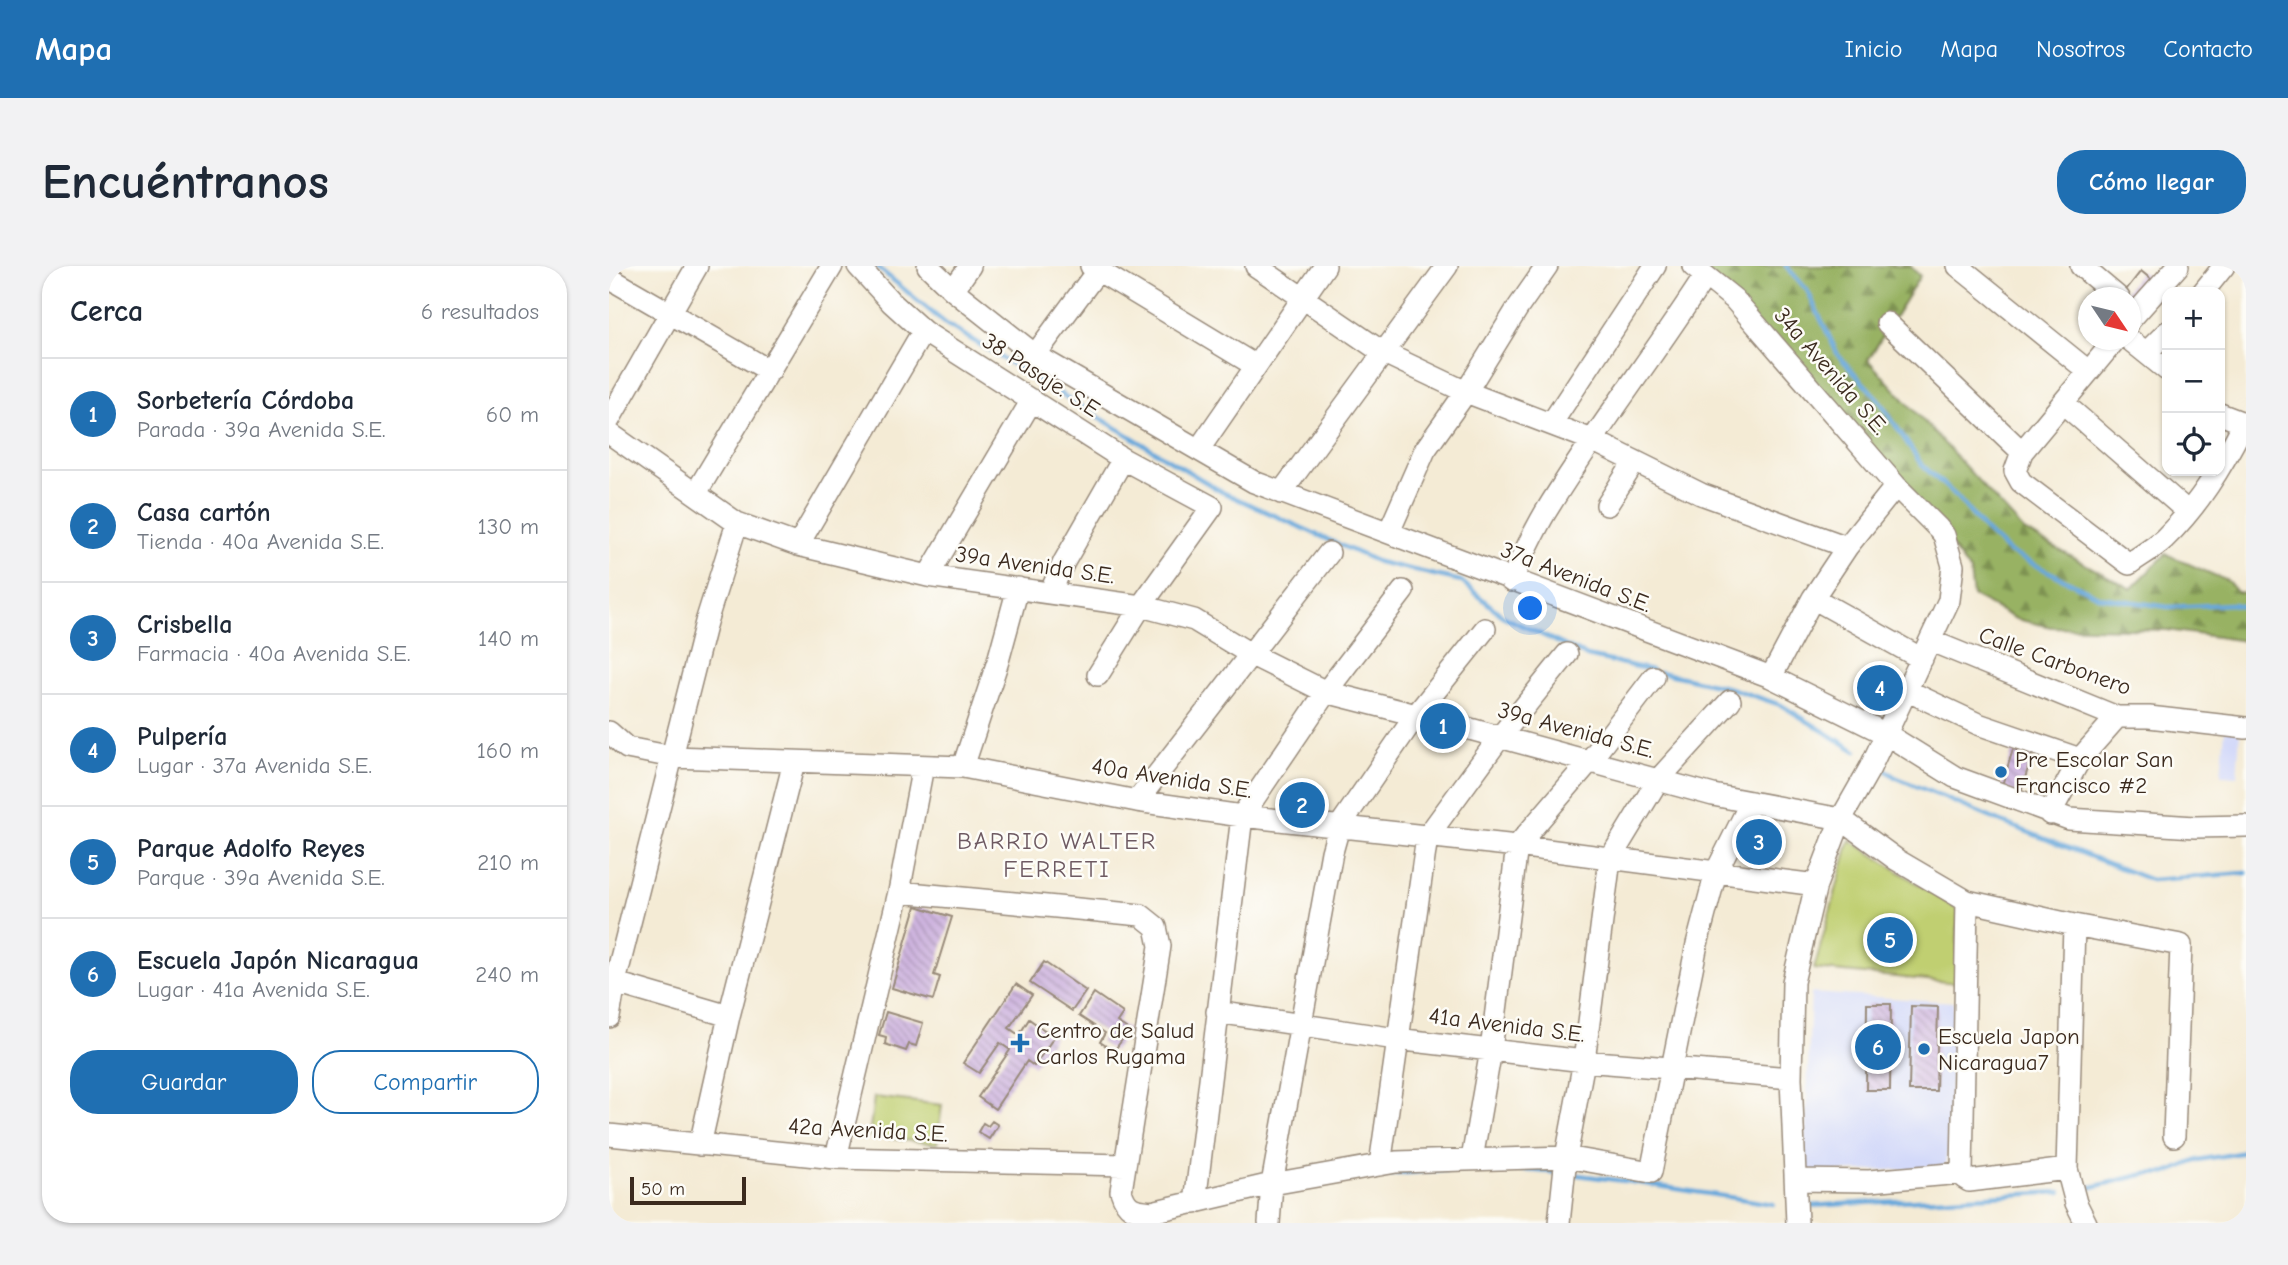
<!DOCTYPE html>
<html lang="es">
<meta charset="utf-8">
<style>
body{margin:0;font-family:"Comic Neue",sans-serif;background:#f2f2f3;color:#1f2937}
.controls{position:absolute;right:21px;top:21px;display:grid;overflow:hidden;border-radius:14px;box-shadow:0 2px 5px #0004}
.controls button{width:63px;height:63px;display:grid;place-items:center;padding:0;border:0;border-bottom:2px solid #e0e1e3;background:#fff;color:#1f2937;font:35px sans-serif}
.compass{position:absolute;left:1469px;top:21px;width:63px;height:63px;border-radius:50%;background:#fff;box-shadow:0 2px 5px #0004;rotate:125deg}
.scale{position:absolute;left:21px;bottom:18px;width:116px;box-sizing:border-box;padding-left:7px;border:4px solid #3b2a1e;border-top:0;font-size:19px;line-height:24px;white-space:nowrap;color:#3b2a1e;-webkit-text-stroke:5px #fdfcf7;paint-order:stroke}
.you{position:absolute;left:922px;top:343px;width:24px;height:24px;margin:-18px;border:5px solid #fff;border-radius:50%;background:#1a73e8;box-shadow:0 0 0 10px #1a73e833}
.badge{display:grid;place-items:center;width:46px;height:46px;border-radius:50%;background:#1f6fb2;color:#fff;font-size:23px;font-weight:700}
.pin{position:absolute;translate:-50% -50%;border:4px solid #fff;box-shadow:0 2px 7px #0006}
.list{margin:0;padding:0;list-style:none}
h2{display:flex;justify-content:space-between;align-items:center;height:91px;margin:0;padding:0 28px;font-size:30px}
h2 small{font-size:23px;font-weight:400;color:#747a83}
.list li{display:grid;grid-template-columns:46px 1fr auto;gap:21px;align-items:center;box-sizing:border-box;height:112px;padding:0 28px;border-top:2px solid #e0e1e3}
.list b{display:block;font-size:26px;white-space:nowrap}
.list p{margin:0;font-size:23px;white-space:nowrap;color:#747a83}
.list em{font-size:23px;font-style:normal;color:#747a83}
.actions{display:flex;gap:14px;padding:21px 28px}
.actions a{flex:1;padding:16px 0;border:2px solid #1f6fb2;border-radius:28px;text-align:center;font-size:24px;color:#1f6fb2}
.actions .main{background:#1f6fb2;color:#fff}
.icon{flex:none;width:38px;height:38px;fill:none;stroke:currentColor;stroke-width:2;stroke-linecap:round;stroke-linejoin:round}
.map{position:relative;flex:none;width:1637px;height:957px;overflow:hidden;border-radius:28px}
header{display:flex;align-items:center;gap:42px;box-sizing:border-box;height:98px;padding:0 35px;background:#1f6fb2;color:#fff}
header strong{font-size:33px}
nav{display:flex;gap:38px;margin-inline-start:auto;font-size:24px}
.intro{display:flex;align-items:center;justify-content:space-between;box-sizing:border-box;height:168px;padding:0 42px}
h1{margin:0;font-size:49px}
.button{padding:18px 32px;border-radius:28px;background:#1f6fb2;color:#fff;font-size:24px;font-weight:700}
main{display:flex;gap:42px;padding:0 42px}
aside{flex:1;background:#fff;border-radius:28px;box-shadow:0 2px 5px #0004}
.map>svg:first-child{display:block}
</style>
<header>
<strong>Mapa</strong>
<nav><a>Inicio</a><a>Mapa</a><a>Nosotros</a><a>Contacto</a></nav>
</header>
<div class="intro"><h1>Encuéntranos</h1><a class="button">Cómo llegar</a></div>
<main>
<aside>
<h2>Cerca<small>6 resultados</small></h2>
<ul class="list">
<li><span class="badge">1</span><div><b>Sorbetería Córdoba</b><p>Parada · 39a Avenida S.E.</p></div><em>60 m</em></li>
<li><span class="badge">2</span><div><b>Casa cartón</b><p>Tienda · 40a Avenida S.E.</p></div><em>130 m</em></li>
<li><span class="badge">3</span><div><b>Crisbella</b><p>Farmacia · 40a Avenida S.E.</p></div><em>140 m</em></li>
<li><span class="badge">4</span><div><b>Pulpería</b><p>Lugar · 37a Avenida S.E.</p></div><em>160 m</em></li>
<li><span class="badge">5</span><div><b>Parque Adolfo Reyes</b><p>Parque · 39a Avenida S.E.</p></div><em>210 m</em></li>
<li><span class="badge">6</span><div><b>Escuela Japón Nicaragua</b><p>Lugar · 41a Avenida S.E.</p></div><em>240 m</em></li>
</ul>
<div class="actions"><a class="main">Guardar</a><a>Compartir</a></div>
</aside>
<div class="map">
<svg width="1637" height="957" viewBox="0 0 1637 957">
<defs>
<pattern id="forest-firs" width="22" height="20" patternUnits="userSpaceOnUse" patternTransform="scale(1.75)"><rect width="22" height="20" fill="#98b263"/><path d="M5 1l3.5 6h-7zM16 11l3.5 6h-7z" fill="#7d9151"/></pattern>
<pattern id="building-back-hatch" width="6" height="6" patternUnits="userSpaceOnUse" patternTransform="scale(1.75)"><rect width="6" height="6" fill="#ceb4df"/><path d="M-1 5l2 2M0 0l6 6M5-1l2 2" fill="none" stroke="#a893b4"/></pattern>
</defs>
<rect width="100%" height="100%" fill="#fdfcf7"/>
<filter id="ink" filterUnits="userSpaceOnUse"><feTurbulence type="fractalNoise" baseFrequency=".0143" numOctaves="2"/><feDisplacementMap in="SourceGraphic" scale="14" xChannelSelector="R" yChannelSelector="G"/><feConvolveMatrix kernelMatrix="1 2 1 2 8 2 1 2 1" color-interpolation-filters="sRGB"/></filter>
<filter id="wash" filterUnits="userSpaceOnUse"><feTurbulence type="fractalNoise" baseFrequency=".00686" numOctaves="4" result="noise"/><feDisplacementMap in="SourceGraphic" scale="28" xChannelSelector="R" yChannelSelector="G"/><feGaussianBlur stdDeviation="1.57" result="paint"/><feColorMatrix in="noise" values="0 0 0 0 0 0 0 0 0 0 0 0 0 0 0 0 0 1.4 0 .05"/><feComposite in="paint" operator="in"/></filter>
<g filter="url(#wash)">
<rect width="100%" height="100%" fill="#f4ebd5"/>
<!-- built -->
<path fill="#d3d9f9" d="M 1616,463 L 1631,466 L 1628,510 L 1612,509 Z
M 1202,727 L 1345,736 L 1339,884 L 1335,902 L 1195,907 Z"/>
<!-- forest -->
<path fill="url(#forest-firs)" stroke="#6a6e40" stroke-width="2" d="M 1085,0 L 1301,0 L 1311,10 L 1259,94 L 1415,265 L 1522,323 L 1557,288 L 1619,315 L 1628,326 L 1637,327 L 1637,375 L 1558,364 L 1442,361 L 1407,353 L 1364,330 L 1361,306 L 1329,262 Z"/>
<!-- park -->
<path fill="#c0cf71" stroke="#7e7c48" stroke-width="2" d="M 1241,574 L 1349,644 L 1348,717 L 1205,703 Z
M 265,831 L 333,839 L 328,878 L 260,870 Z"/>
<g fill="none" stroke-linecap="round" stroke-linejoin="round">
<!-- stream -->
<path stroke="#68a8db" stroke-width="4.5" d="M 267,0 L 337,58 L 613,226 L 769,296 L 852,315 L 895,351 L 978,390 L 1043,404
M 1177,0 L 1198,24 L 1229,89 L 1270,134 L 1312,198 L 1348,231 L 1374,262 L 1400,286 L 1491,331 L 1559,341 L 1624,338 L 1637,341
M 1051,406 L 1121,422 L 1172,439 L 1247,485
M 1271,500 L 1286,511 L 1390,555 L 1542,614 L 1637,607
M 962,908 L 1030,917 L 1164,938
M 760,911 C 822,903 888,899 950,907
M 1479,922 L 1536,908 L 1558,907 L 1589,894 L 1637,886
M 1199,940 L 1452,926"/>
</g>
<g id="blocks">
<!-- building -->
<path fill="url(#building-back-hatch)" d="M 1532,5 L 1543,14 L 1525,37 L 1514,28 Z
M 1269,402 L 1277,406 L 1285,416 L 1278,433 L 1269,435 L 1257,428 Z
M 1404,483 L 1423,489 L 1410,532 L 1391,526 Z
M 307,640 L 343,651 L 325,709 L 331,711 L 324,734 L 283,722 Z
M 435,696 L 477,725 L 463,745 L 421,717 Z
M 407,718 L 423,729 L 400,762 L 410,769 L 420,753 L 445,771 L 425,800 L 418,795 L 386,843 L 369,831 L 401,784 L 391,777 L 370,807 L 354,797 Z
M 485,727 L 514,747 L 508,756 L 520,764 L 505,785 L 491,776 L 496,767 L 470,750 Z
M 1258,738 L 1282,738 L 1281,824 L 1257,824 Z
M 1302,740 L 1329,741 L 1327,825 L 1300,825 Z
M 277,746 L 314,757 L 307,780 L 300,778 L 297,785 L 276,778 L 277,771 L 270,769 Z
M 383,855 L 389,859 L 380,873 L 369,866 L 374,857 L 379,860 Z"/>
</g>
</g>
<g filter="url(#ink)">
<use href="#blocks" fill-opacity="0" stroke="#988a7a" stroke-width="2"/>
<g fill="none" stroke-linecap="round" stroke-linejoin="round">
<defs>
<path id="minor" d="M 249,0 L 282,36 L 314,65 L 514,193 L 603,241 L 532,340 L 489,409
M 319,0 L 344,24 L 426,89 L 645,216 L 1162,411 L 1277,468 L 1346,511 L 1460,553 L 1586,561 L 1637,560
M 482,0 L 647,100
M 647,0 L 773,86 L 857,126 L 983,174 L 1092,228 L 1238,281
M 1084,0 L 1125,33 L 1287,220 L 1329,262 L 1335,269 L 1344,300 L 1340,334 L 1261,502 L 1232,553 L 1207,619 L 1184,716 L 1182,812 L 1188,957
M 1349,0 L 1479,105
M 1472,0 L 1510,32
M 0,12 L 161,105
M 344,24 L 361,0
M 1594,26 L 1615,0
M 1521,54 L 1569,0
M 1278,57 L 1413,186
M 1506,74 L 1413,186 L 1406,205 L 1412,216 L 1520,298 C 1531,290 1544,283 1555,273 C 1590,239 1612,202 1634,159
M 1521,74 L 1558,104
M 1537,87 L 1558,66
M 426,89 L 492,0
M 1454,137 L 1579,246
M 1611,148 L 1637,158
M 0,154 L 88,0
M 942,158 L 1046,0
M 0,167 L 128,257 L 189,279 L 319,310 L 532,340 L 585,354 L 643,389 L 717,426 L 850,460 L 1104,529 L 1232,553 L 1288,594 L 1358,635 L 1465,659 L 1572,679 L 1565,870
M 590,183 L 716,0
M 87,227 L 223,0
M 672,227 L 838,0
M 998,239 L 1026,195
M 780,266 L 816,184 L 857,126 L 908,43 L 938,0
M 189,279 L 314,65
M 319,310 L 423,134
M 902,315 C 913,292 923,269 936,247 C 985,166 1044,91 1096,10
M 441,327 L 455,296 L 514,193
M 1204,332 L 1313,393
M 1322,375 L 1508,451 L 1540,451 L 1637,462
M 1162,411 L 1204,332 L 1238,281 L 1287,220
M 1299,425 L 1369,458 L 1471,493
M 0,466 L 18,482 L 64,491 L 354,501 L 528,535 L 633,550 L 908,580 L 1207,619
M 354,501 L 389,395 L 409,322
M 528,535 L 720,287
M 1441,548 L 1471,493 L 1508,451
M 290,626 L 532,649 L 547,661 L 551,680 L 512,925 C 518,944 525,944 543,946 L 663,918 L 787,896 L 957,891 L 1042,906 L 1088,678 L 1107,606 L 1142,536
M 1358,635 L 1353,907 L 1355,912 L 1360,915 L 1458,903
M 1465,659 L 1458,903 L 1467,937 L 1477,957
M 0,715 L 120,750
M 608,746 L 787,773 L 975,795 L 1182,812
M 0,751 L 6,716 L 97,356 L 128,257
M 0,869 L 227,892 L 516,899
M 91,879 L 120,750 L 185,496
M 227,892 L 290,626 L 314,500
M 863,893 L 882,784 L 908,580 L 980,496 L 1045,411
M 771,899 L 818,571 L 891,471 L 958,388
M 1187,914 L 1260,915 L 1353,907
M 586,937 L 633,550 L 717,426 L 794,325
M 660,957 L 663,918 L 723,586 L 730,561 L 807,449 L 876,363
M 950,957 L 957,891 L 975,795 L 1001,593 L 1049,514 L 1121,435"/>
</defs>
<!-- minor casing -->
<use href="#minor" stroke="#988a7a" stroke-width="24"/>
<!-- minor -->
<use href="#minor" stroke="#fff" stroke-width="21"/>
</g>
</g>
<!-- markers -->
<g fill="#1f6fb2" stroke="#fdfcf7" stroke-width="2.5">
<circle cx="1392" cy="506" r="7"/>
<path d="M407.5 766.5h7v7h7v7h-7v7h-7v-7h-7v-7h7z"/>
<circle cx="1315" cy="783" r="7"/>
</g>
<g text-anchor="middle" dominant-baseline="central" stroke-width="5" stroke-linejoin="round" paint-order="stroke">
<!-- street labels -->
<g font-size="23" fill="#3b2a1e" stroke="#fdfcf7">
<text transform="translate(1222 105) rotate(49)">34a Avenida S.E.</text>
<text transform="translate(432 109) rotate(33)">38 Pasaje. S.E</text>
<text transform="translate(426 299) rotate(8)">39a Avenida S.E.</text>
<text transform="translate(967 311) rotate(21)">37a Avenida S.E.</text>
<text transform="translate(1446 395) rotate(20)">Calle Carbonero</text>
<text transform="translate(967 464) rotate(15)">39a Avenida S.E.</text>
<text transform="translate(563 512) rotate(9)">40a Avenida S.E.</text>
<text transform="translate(898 759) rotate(7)">41a Avenida S.E.</text>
<text transform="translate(259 864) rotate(3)">42a Avenida S.E.</text>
</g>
<!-- poi labels -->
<g font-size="23" fill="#3b2a1e" stroke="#fdfcf7" text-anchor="start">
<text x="1406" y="493">Pre Escolar San<tspan x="1406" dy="26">Francisco #2</tspan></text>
<text x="427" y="764">Centro de Salud<tspan x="427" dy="26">Carlos Rugama</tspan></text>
<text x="1329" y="770">Escuela Japon<tspan x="1329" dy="26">Nicaragua7</tspan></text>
</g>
<!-- neighbourhood labels -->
<g font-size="24" letter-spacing="2" fill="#6e5a62" stroke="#fdfcf7">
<text x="448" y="575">BARRIO WALTER<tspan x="448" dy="28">FERRETI</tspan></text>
</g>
</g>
</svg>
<div class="controls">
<button>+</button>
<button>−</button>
<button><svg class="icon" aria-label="locate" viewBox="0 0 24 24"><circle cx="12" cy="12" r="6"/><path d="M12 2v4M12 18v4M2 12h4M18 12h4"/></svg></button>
</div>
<svg class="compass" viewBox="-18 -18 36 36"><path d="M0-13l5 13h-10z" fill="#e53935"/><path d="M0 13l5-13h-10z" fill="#747a83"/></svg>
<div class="scale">50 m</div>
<div class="you"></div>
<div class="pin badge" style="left:834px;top:460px">1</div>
<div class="pin badge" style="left:693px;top:539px">2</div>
<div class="pin badge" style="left:1150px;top:576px">3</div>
<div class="pin badge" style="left:1271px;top:422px">4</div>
<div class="pin badge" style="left:1281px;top:674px">5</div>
<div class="pin badge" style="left:1269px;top:781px">6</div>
</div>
</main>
